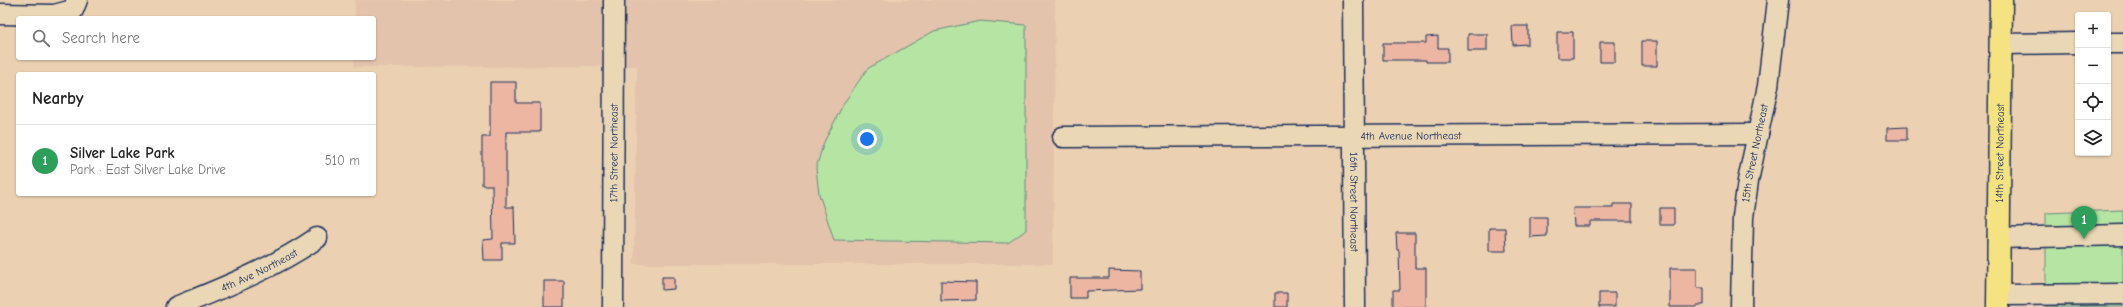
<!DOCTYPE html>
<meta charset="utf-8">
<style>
body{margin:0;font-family:"Comic Neue",sans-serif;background:#f6f6f6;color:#222}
.controls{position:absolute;right:12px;top:12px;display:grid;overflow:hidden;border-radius:4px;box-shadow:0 1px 3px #0004}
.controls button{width:36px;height:36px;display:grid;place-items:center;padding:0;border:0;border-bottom:1px solid #e0e0e0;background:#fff;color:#222;font:20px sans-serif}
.you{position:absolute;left:867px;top:139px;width:14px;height:14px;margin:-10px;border:3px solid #fff;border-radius:50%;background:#1a73e8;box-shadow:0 0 0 6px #1a73e833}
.badge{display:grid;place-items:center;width:26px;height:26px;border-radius:50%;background:#111827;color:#fff;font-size:13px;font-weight:700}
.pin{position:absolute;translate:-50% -33px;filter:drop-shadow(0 1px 2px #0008)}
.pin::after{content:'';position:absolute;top:21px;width:14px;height:12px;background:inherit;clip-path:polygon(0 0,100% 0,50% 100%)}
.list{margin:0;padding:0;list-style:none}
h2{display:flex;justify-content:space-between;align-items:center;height:52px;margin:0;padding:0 16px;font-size:17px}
h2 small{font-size:13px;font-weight:400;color:#767676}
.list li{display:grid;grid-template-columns:26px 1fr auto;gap:12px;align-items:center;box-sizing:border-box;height:72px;padding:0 16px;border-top:1px solid #e0e0e0}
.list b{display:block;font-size:15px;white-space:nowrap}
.list p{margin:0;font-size:13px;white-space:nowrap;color:#767676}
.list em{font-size:13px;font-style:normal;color:#767676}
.icon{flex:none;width:22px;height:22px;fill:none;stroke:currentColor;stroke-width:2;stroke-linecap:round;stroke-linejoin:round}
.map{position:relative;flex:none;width:2123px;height:307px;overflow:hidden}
.search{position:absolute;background:#fff;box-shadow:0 1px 3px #0004;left:16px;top:16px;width:360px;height:44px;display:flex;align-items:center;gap:10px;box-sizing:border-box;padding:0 14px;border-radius:4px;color:#767676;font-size:15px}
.panel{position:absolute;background:#fff;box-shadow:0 1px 3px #0004;left:16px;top:72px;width:360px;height:124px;border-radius:4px}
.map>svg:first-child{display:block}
</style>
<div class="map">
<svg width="2123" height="307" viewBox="0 0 2123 307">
<rect width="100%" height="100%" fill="#ebd1b2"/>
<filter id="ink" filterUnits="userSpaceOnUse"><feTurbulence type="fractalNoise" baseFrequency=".025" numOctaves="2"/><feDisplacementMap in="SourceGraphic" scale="8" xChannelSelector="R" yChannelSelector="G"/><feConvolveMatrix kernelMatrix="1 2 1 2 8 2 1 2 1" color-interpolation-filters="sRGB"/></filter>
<g filter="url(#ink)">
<!-- built -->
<path fill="#e3c3ab" d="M 355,0 L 1055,0 L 1053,264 L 634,264 L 637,66 L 354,67 L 354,58 L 374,58 L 374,18 L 355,18 Z"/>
<!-- green -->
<path fill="#b6e4a3" stroke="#688a80" d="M 980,21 L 1026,25 L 1026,230 L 1008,243 L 834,240 L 819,194 L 816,168 L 824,142 L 844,103 L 867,69 L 934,31 Z
M 2123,210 L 2123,307 L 2046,307 L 2046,213 Z"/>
<!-- building -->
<path fill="#ecb6a3" stroke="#1b2f5e" d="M 1512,26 L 1528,26 L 1528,44 L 1513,45 Z
M 1557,32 L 1573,32 L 1573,58 L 1557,58 Z
M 1468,34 L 1487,34 L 1487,51 L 1468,51 Z
M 1438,36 L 1438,48 L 1448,48 L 1448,62 L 1426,62 L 1426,60 L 1383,60 L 1383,43 L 1426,43 L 1426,37 Z
M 1642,41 L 1657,41 L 1657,66 L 1642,66 Z
M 1600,42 L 1615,42 L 1615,62 L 1600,62 Z
M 490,82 L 516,82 L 516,103 L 540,103 L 540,132 L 506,132 L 506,207 L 514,207 L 515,243 L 502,243 L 502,260 L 484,260 L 483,240 L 493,239 L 492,185 L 482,185 L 482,137 L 490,137 Z
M 1907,127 L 1907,140 L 1887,140 L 1887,128 Z
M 1613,204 L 1632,204 L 1632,221 L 1590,221 L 1590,226 L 1574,226 L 1573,208 L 1613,208 Z
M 1660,208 L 1674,208 L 1674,225 L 1660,225 Z
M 1530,217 L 1547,217 L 1547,236 L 1530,237 Z
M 1489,228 L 1505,228 L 1506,251 L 1489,251 Z
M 1396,233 L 1415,233 L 1415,268 L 1426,268 L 1426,307 L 1393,307 L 1393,290 L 1400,290 L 1399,250 L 1397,250 Z
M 1670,268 L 1697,268 L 1697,288 L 1704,288 L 1704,305 L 1697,305 L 1697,307 L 1670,307 Z
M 1109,270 L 1140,271 L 1140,289 L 1086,291 L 1086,298 L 1070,298 L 1070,278 L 1109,278 Z
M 662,277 L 674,277 L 674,289 L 662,290 Z
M 544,281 L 564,281 L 564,307 L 544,307 Z
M 941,281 L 976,282 L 976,300 L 941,301 Z
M 1275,293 L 1287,293 L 1287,307 L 1275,307 Z
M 1599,293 L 1615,293 L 1615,307 L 1599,307 Z"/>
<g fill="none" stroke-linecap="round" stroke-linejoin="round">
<defs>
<g id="minor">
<path id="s1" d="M 1353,0 L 1355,307"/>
<path d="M 0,14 L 54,15 L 73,10 L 77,0"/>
<path d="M 2108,43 L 2123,43"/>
<path d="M 2001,44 L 2078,43"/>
<path id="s2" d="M 1063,137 L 1758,134"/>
<path d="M 1998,238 L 2123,235"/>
<path d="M 1998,295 L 2123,294"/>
<path id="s3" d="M 176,307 C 225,287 274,268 317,238"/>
<path id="s4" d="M 613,307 L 614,0"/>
<path id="s5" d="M 1741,307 L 1743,217 L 1748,181 L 1768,86 L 1778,0"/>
</g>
<g id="major">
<path id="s6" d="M 1998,307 L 2001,0"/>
</g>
</defs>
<!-- minor casing -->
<use href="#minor" stroke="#1b2f5e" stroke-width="23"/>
<!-- major casing -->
<use href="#major" stroke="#1b2f5e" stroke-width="25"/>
<!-- minor -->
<use href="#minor" stroke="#ead7b5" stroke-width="20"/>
<!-- major -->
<use href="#major" stroke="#f5e382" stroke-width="22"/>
</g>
</g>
<g text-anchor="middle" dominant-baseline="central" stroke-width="4" stroke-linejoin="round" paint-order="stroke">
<!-- street labels -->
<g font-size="11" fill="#1b2f5e" stroke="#ead7b5">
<text stroke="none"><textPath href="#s2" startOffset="348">4th Avenue Northeast</textPath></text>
<text stroke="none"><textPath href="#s4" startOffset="154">17th Street Northeast</textPath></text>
<text stroke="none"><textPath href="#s5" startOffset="155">15th Street Northeast</textPath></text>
<text stroke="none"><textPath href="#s6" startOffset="154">14th Street Northeast</textPath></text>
<text stroke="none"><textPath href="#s1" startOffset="202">16th Street Northeast</textPath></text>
<text stroke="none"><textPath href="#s3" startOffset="91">4th Ave Northeast</textPath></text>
</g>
</g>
</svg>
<div class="controls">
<button>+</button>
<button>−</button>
<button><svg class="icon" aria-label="locate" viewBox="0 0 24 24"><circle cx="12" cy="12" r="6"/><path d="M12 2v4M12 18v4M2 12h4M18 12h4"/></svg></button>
<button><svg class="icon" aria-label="layers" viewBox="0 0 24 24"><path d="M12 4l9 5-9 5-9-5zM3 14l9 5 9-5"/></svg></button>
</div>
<div class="you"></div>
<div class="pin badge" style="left:2084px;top:239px;background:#2e9e5b">1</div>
<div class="search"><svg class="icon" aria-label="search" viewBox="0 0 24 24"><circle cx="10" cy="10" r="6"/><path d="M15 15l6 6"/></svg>Search here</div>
<section class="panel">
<h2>Nearby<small></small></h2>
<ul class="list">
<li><span class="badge" style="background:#2e9e5b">1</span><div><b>Silver Lake Park</b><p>Park · East Silver Lake Drive</p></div><em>510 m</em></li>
</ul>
</section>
</div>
